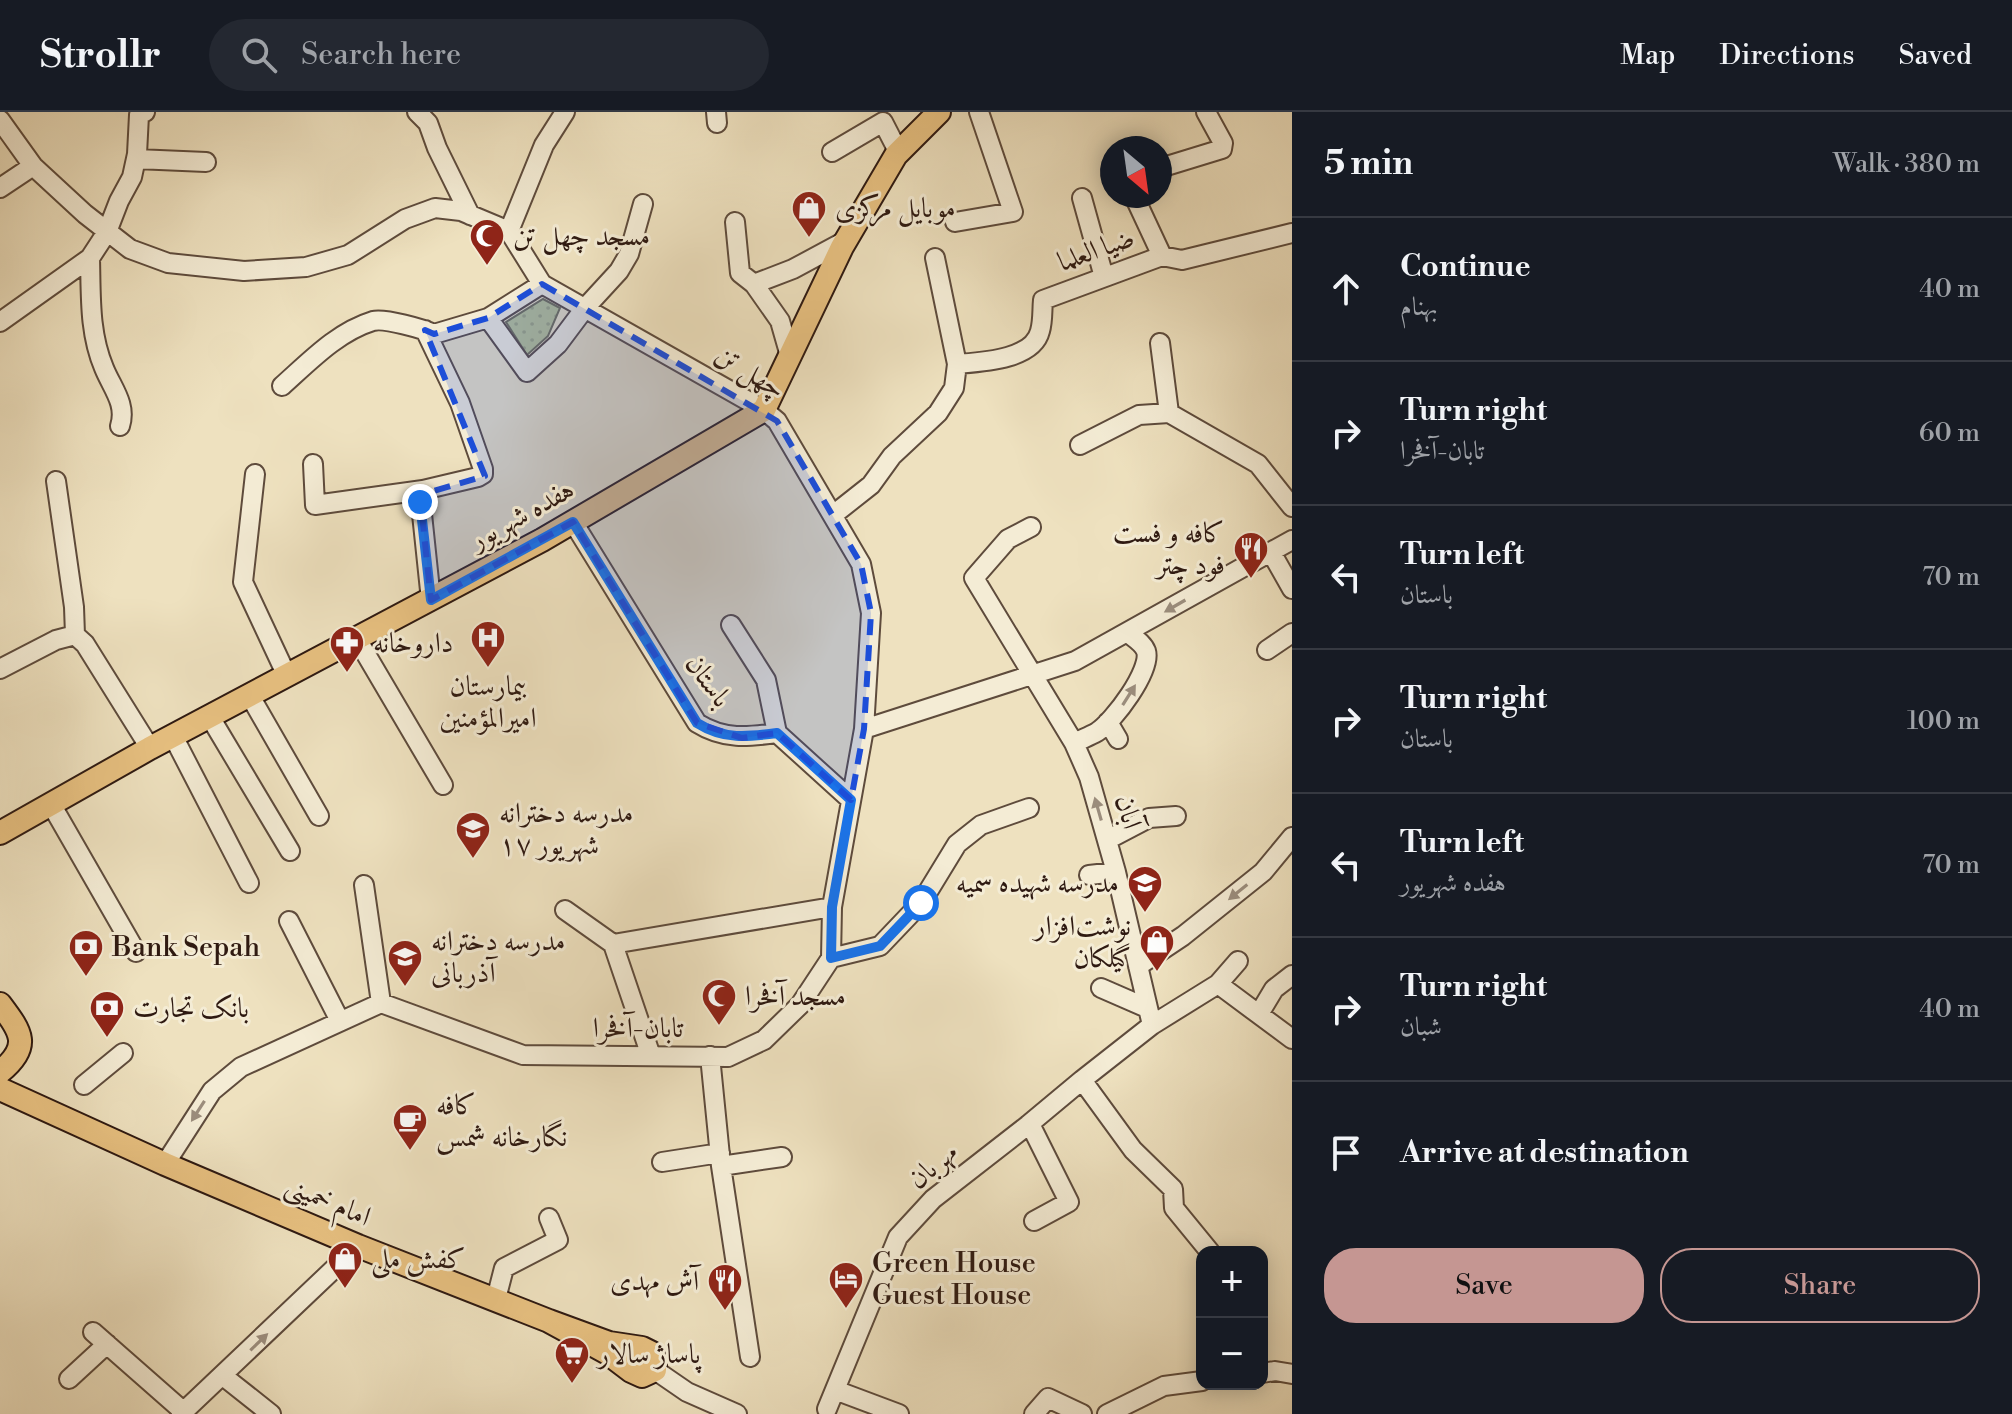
<!DOCTYPE html>
<meta charset="utf-8">
<style>
body{margin:0;font-family:"Libre Bodoni",Amiri,serif;background:#242831;color:#f1f3f6}
.controls{position:absolute;right:24px;bottom:24px;display:grid;overflow:hidden;border-radius:16px;box-shadow:0 4px 20px #0003}
.controls button{width:72px;height:72px;display:grid;place-items:center;padding:0;border:0;border-bottom:2px solid #363941;background:#171b24;color:#f1f3f6;font:40px sans-serif}
.compass{position:absolute;left:1100px;top:24px;width:72px;height:72px;border-radius:50%;background:#171b24;box-shadow:0 4px 20px #0003;rotate:151deg}
.stop{position:absolute;width:24px;height:24px;margin:-18px;border:6px solid #1a73e8;border-radius:50%;background:#fff}
.stop.end{background:#1a73e8;border-color:#fff;box-shadow:0 2px 8px #0008}
.list{margin:0;padding:0;list-style:none}
h2{display:flex;justify-content:space-between;align-items:center;height:104px;margin:0;padding:0 32px;font-size:34px}
h2 small{font-size:26px;font-weight:400;color:#9ea1a6}
.list li{display:grid;grid-template-columns:52px 1fr auto;gap:24px;align-items:center;box-sizing:border-box;height:144px;padding:0 32px;border-top:2px solid #363941}
.list b{display:block;font-size:30px;white-space:nowrap}
.list p{margin:0;font-size:26px;white-space:nowrap;color:#9ea1a6}
.list em{font-size:26px;font-style:normal;color:#9ea1a6}
.actions{display:flex;gap:16px;padding:24px 32px}
.actions a{flex:1;padding:18px 0;border:2px solid #c59692;border-radius:32px;text-align:center;font-size:28px;color:#c59692}
.actions .main{background:#c59692;color:#111}
.icon{flex:none;width:44px;height:44px;fill:none;stroke:currentColor;stroke-width:2;stroke-linecap:round;stroke-linejoin:round}
.map{position:relative;flex:none;width:1292px;height:1302px;overflow:hidden}
header{display:flex;align-items:center;gap:48px;box-sizing:border-box;height:112px;padding:0 40px;background:#171b24;border-bottom:2px solid #363941}
header strong{font-size:38px}
nav{display:flex;gap:44px;margin-inline-start:auto;font-size:28px}
.search{width:560px;height:72px;background:#242831;display:flex;align-items:center;gap:20px;box-sizing:border-box;padding:0 28px;border-radius:44px;color:#9ea1a6;font-size:30px}
main{display:flex}
aside{flex:1;background:#171b24}
.map>svg:first-child{display:block}
</style>
<header>
<strong>Strollr</strong>
<div class="search"><svg class="icon" aria-label="search" viewBox="0 0 24 24"><circle cx="10" cy="10" r="6"/><path d="M15 15l6 6"/></svg>Search here</div>
<nav><a>Map</a><a>Directions</a><a>Saved</a></nav>
</header>
<main>
<div class="map">
<svg width="1292" height="1302" viewBox="0 0 1292 1302">
<defs>
<pattern id="park-dots" width="8" height="8" patternUnits="userSpaceOnUse" patternTransform="scale(2)"><rect width="8" height="8" fill="#bcc28f"/><path d="M2 2h.1M6 6h.1" fill="none" stroke="#a2a67a" stroke-width="1.8" stroke-linecap="round"/></pattern>
</defs>
<rect width="100%" height="100%" fill="#eee1bf"/>
<filter id="stains"><feTurbulence type="fractalNoise" baseFrequency=".0025" numOctaves="4"/><feColorMatrix values="0 0 0 0 .2 0 0 0 0 .09 0 0 0 0 .02 0 0 0 .5 -.17"/></filter>
<radialGradient id="worn" r=".72"><stop offset=".6" stop-color="#630" stop-opacity="0"/><stop offset="1" stop-color="#630" stop-opacity=".3"/></radialGradient>
<!-- park -->
<path fill="url(#park-dots)" stroke="#756e50" stroke-width="2" d="M 543,187 L 560,196 L 548,224 L 527,243 L 506,210 Z"/>
<g fill="none" stroke-linecap="round" stroke-linejoin="round">
<defs>
<path id="minor" d="M 417,0 L 428,11 L 437,36 L 470,103
M 716,0 L 717,11
M 0,8 L 33,54 L 85,102 L 130,137 L 168,151 L 244,159 L 306,155 L 348,143 L 405,107 L 435,96 L 461,99 L 509,119
M 832,40 L 883,10 L 899,41
M 136,47 L 206,50
M 1160,56 L 1222,37 L 1223,31 L 1206,0
M 0,76 L 33,54
M 1134,84 L 1162,144
M 1082,86 L 1104,165
M 735,110 L 740,161 L 754,172
M 955,110 L 1013,100 L 979,0
M 509,119 L 544,33 L 565,0
M 90,146 C 91,183 89,221 104,256 C 112,276 127,292 120,314
M 488,206 L 527,260 L 558,232 L 585,196 L 619,159 L 629,142 L 643,92
M 0,210 L 90,146 L 107,120 L 119,89 L 132,65 L 137,42 L 139,3 L 145,0
M 425,218 L 460,291 L 483,357 L 483,362 L 478,365 L 423,378 L 420,383 L 431,488
M 1160,231 L 1169,301 L 1258,352 L 1292,395
M 790,244 L 780,209 L 754,172 L 793,157 L 847,128
M 957,252 C 981,250 1033,248 1040,219 C 1043,209 1042,198 1043,188 L 1162,144 L 1182,148 L 1292,121
M 282,274 C 309,250 337,220 373,209 C 385,206 423,217 434,222 L 488,206 L 542,172
M 1080,333 L 1139,303 L 1169,301
M 313,352 L 315,393 L 423,378
M 255,362 L 243,470 L 287,564
M 56,369 L 74,495 L 75,523 L 85,532 L 150,636
M 833,403 L 871,373 L 892,344 L 938,301 L 954,276 L 957,252 L 935,146
M 573,410 L 697,611 C 724,628 748,625 777,621 L 851,688
M 1031,415 L 1008,427 L 974,466 L 1074,631 L 1089,665 L 1116,760 L 1152,913
M 1271,440 L 1292,477
M 731,513 L 766,568 L 777,621
M 357,527 L 443,673
M 1267,538 L 1292,521
M 0,557 L 56,528 L 75,523
M 250,584 L 319,704
M 210,605 L 290,739
M 1108,610 L 1118,627
M 864,617 L 1075,549 L 1292,428
M 173,624 L 249,771
M 1074,631 C 1082,627 1090,624 1097,620 C 1113,610 1152,558 1146,539 C 1143,531 1134,526 1128,521
M 51,692 L 136,840
M 1107,728 L 1149,706 L 1176,704
M 1089,763 L 1116,760
M 364,773 L 381,891
M 565,798 L 613,832
M 289,809 L 340,909
M 613,832 L 832,795
M 613,832 L 651,944
M 831,846 L 880,834 L 921,791 L 957,732 L 981,713 L 1029,696
M 1138,854 L 1183,824 L 1263,760 L 1292,725
M 1218,872 L 1238,849
M 1101,876 L 1147,896
M 1259,902 L 1274,877 L 1292,863
M 710,944 L 721,1054 L 750,1245
M 1082,968 L 1133,1038 L 1173,1077 L 1174,1096 L 1210,1140
M 84,973 L 123,941
M 1030,1012 L 1069,1090 L 1034,1109
M 662,1050 L 720,1041
M 165,1052 L 212,979 L 241,955 L 381,891 L 523,943 L 728,945 L 764,928 L 800,893 L 831,846 L 832,795 L 864,617 L 871,501 L 861,452 L 777,309 L 764,298 L 542,172 L 509,119
M 721,1054 L 782,1045
M 496,1187 L 504,1156 L 558,1128 L 549,1106
M 93,1220 L 184,1300
M 655,1258 L 687,1280 L 737,1302
M 1262,1261 L 1275,1259 L 1292,1262
M 223,1264 L 271,1302
M 69,1267 L 107,1232
M 835,1278 L 899,1302
M 827,1297 L 898,1125 L 933,1087 L 1028,1013 L 1082,968 L 1152,913 L 1218,872 L 1292,927
M 181,1302 L 358,1134
M 1034,1302 L 1048,1286 L 1082,1302
M 1107,1302 L 1164,1274 L 1202,1269"/>
<path id="major" d="M 0,721 L 150,636 L 542,428 L 764,298 L 842,135 L 896,43 L 939,0
M 0,892 C 21,920 32,934 0,960
M 0,977 L 165,1052 L 358,1134 L 549,1209 L 606,1240 L 631,1259 L 642,1264 L 655,1258 L 655,1247 L 652,1241 L 642,1236 L 609,1231 L 549,1209"/>
</defs>
<!-- minor casing -->
<use href="#minor" stroke="#5e4b3c" stroke-width="22"/>
<!-- major casing -->
<use href="#major" stroke="#2e1911" stroke-width="26"/>
<!-- minor -->
<use href="#minor" stroke="#f4ecd5" stroke-width="18"/>
<!-- major -->
<use href="#major" stroke="#e7c080" stroke-width="22"/>
</g>
<!-- one-way arrows -->
<defs><path id="oneway-solid" d="M-6-.8H1V-3.2L6.5 0L1 3.2V.8H-6Z" transform="scale(2)"/></defs>
<g fill="#9b8d7d">
<use href="#oneway-solid" transform="translate(1175 494) rotate(150)"/>
<use href="#oneway-solid" transform="translate(1129 583) rotate(-58)"/>
<use href="#oneway-solid" transform="translate(1098 697) rotate(-106)"/>
<use href="#oneway-solid" transform="translate(1238 780) rotate(141)"/>
<use href="#oneway-solid" transform="translate(198 999) rotate(123)"/>
<use href="#oneway-solid" transform="translate(259 1230) rotate(-44)"/>
</g>
<g fill="none" stroke-linecap="round" stroke-linejoin="round">
<!-- route -->
<path stroke="#1a73e8" stroke-width="10" d="M 420,390 L 431,488 L 573,410 L 697,611 C 724,628 748,625 777,621 L 851,688 L 832,795 L 831,846 L 880,834 L 921,791"/>
</g>
<!-- marked area -->
<path fill="#1d4ed8" fill-opacity="0.2" stroke="#1d4ed8" stroke-width="6" stroke-dasharray="16 10" stroke-linejoin="round" d="M 542,172 L 777,309 L 861,452 L 871,501 L 864,617 L 851,688 L 777,621 L 742,626 L 697,611 L 573,410 L 431,488 L 420,383 L 485,364 L 425,218 L 434,222 L 488,206 Z"/>
<!-- icons -->
<defs>
<symbol id="shop-pin" viewBox="-11 -11 22 30"><path d="M0 17L-7.5 6A9.5 9.5 0 1 1 7.5 6Z" fill="#8f2418" stroke="#f4ecd5"/><path d="M-5-2.5h2.3a2.7 3.5 0 0 1 5.4 0H5L5.5 6h-11ZM-1.5-2.5h3a1.5 2.3 0 0 0-3 0Z" fill="#fff"/></symbol>
<symbol id="mosque-pin" viewBox="-11 -11 22 30"><path d="M0 17L-7.5 6A9.5 9.5 0 1 1 7.5 6Z" fill="#8f2418" stroke="#f4ecd5"/><path d="M3.5-4.9A6 6 0 1 0 3.5 4.9A5 5 0 1 1 3.5-4.9Z" fill="#fff"/></symbol>
<symbol id="restaurant-pin" viewBox="-11 -11 22 30"><path d="M0 17L-7.5 6A9.5 9.5 0 1 1 7.5 6Z" fill="#8f2418" stroke="#f4ecd5"/><path d="M-5-6h1v4h1v-4h1v4h1v-4h1v5L-1.5 .5V6h-2V.5L-5-1ZM5-6V6H3V1.5H1.5Q1.5-4 5-6Z" fill="#fff"/></symbol>
<symbol id="hospital-pin" viewBox="-11 -11 22 30"><path d="M0 17L-7.5 6A9.5 9.5 0 1 1 7.5 6Z" fill="#8f2418" stroke="#f4ecd5"/><path d="M-5-5h3v3.5h4V-5h3V5h-3V1.5h-4V5h-3Z" fill="#fff"/></symbol>
<symbol id="pharmacy-pin" viewBox="-11 -11 22 30"><path d="M0 17L-7.5 6A9.5 9.5 0 1 1 7.5 6Z" fill="#8f2418" stroke="#f4ecd5"/><path d="M-2-6h4v4h4v4h-4v4h-4v-4h-4v-4h4Z" fill="#fff"/></symbol>
<symbol id="school-pin" viewBox="-11 -11 22 30"><path d="M0 17L-7.5 6A9.5 9.5 0 1 1 7.5 6Z" fill="#8f2418" stroke="#f4ecd5"/><path d="M0-5L7-2L0 1L-7-2ZM-4 1L0 2.5L4 1V4Q0 6-4 4Z" fill="#fff"/></symbol>
<symbol id="bank-pin" viewBox="-11 -11 22 30"><path d="M0 17L-7.5 6A9.5 9.5 0 1 1 7.5 6Z" fill="#8f2418" stroke="#f4ecd5"/><path d="M-6-4H6V4H-6ZM0-2.3a2.3 2.3 0 1 0 0 4.6a2.3 2.3 0 1 0 0-4.6Z" fill="#fff"/></symbol>
<symbol id="cafe-pin" viewBox="-11 -11 22 30"><path d="M0 17L-7.5 6A9.5 9.5 0 1 1 7.5 6Z" fill="#8f2418" stroke="#f4ecd5"/><path d="M-5.5-4.5H6V0H3Q3 3.5 0 3.5H-2.5Q-5.5 3.5-5.5 0ZM3-3.2v2h1.7v-2ZM-6 4.5H4V6H-6Z" fill="#fff"/></symbol>
<symbol id="hotel-pin" viewBox="-11 -11 22 30"><path d="M0 17L-7.5 6A9.5 9.5 0 1 1 7.5 6Z" fill="#8f2418" stroke="#f4ecd5"/><path d="M-6-4.5h1.5V1H6V5H4.5V3h-9V5H-6ZM-4 0a1.8 1.8 0 1 1 3.6 0ZM.5 0V-2.5h3Q6-2.5 6 0Z" fill="#fff"/></symbol>
<symbol id="supermarket-pin" viewBox="-11 -11 22 30"><path d="M0 17L-7.5 6A9.5 9.5 0 1 1 7.5 6Z" fill="#8f2418" stroke="#f4ecd5"/><path d="M-6-5.5h2.5l.6 2H6L4.5 2H-2.5L-4.4-4H-6ZM-1.5 3.2a1.3 1.3 0 1 0 .1 0ZM3 3.2a1.3 1.3 0 1 0 .1 0Z" fill="#fff"/></symbol>
</defs>
<g fill-rule="evenodd">
<use href="#shop-pin" x="789" y="76" width="40" height="54"/>
<use href="#mosque-pin" x="467" y="104" width="40" height="54"/>
<use href="#restaurant-pin" x="1231" y="417" width="40" height="54"/>
<use href="#hospital-pin" x="468" y="506" width="40" height="54"/>
<use href="#pharmacy-pin" x="327" y="511" width="40" height="54"/>
<use href="#school-pin" x="453" y="697" width="40" height="54"/>
<use href="#school-pin" x="1125" y="751" width="40" height="54"/>
<use href="#shop-pin" x="1137" y="810" width="40" height="54"/>
<use href="#bank-pin" x="66" y="815" width="40" height="54"/>
<use href="#school-pin" x="385" y="825" width="40" height="54"/>
<use href="#mosque-pin" x="699" y="864" width="40" height="54"/>
<use href="#bank-pin" x="87" y="876" width="40" height="54"/>
<use href="#cafe-pin" x="390" y="989" width="40" height="54"/>
<use href="#shop-pin" x="325" y="1127" width="40" height="54"/>
<use href="#hotel-pin" x="826" y="1147" width="40" height="54"/>
<use href="#restaurant-pin" x="705" y="1149" width="40" height="54"/>
<use href="#supermarket-pin" x="552" y="1222" width="40" height="54"/>
</g>
<g text-anchor="middle" dominant-baseline="central" stroke-width="6" stroke-linejoin="round" paint-order="stroke">
<!-- poi labels -->
<g font-size="28" fill="#2e1911" stroke="#f4ecd5" text-anchor="start">
<text x="835" y="96">موبایل مرکزی</text>
<text x="513" y="124">مسجد چهل تن</text>
<text x="1225" y="421" text-anchor="end">کافه و فست<tspan x="1225" dy="32">فود چتر</tspan></text>
<text x="373" y="531">داروخانه</text>
<text x="488" y="574" text-anchor="middle">بیمارستان<tspan x="488" dy="32">امیرالمؤمنین</tspan></text>
<text x="499" y="701">مدرسه دخترانه<tspan x="499" dy="32">۱۷ شهریور</tspan></text>
<text x="1119" y="771" text-anchor="end">مدرسه شهیده سمیه</text>
<text x="1131" y="814" text-anchor="end">نوشت‌افزار<tspan x="1131" dy="32">گیلکان</tspan></text>
<text x="431" y="829">مدرسه دخترانه<tspan x="431" dy="32">آذربانی</tspan></text>
<text x="112" y="835">Bank Sepah</text>
<text x="745" y="884">مسجد آفخرا</text>
<text x="133" y="896">بانک تجارت</text>
<text x="436" y="993">کافه<tspan x="436" dy="32">نگارخانه شمس</tspan></text>
<text x="371" y="1147">کفش ملی</text>
<text x="872" y="1151">Green House<tspan x="872" dy="32">Guest House</tspan></text>
<text x="699" y="1169" text-anchor="end">آش مهدی</text>
<text x="598" y="1242">پاساژ سالار</text>
</g>
<!-- street labels -->
<g font-size="28" fill="#2e1911" stroke="#f4ecd5">
<text transform="translate(1096 138) rotate(-20)">ضیا العلما</text>
<text transform="translate(750 260) rotate(32)">چهل تن</text>
<text transform="translate(522 403) rotate(-29)">هفده شهریور</text>
<text transform="translate(708 569) rotate(54)">باستان</text>
<text transform="translate(1128 700) rotate(74)">آبان</text>
<text x="638" y="916">تابان-آفخرا</text>
<text transform="translate(933 1054) rotate(-40)">مهربان</text>
<text transform="translate(328 1089) rotate(23)">امام خمینی</text>
</g>
</g>
<rect width="100%" height="100%" filter="url(#stains)"/>
<rect width="100%" height="100%" fill="url(#worn)"/>
</svg>
<div class="controls">
<button>+</button>
<button>−</button>
</div>
<svg class="compass" viewBox="-18 -18 36 36"><path d="M0-13l5 13h-10z" fill="#e53935"/><path d="M0 13l5-13h-10z" fill="#9ea1a6"/></svg>
<div class="stop" style="left:921px;top:791px"></div>
<div class="stop end" style="left:420px;top:390px"></div>
</div>
<aside>
<h2>5 min<small>Walk · 380 m</small></h2>
<ul class="list">
<li><svg class="icon" aria-label="ahead" viewBox="0 0 24 24"><path d="M12 20V5M6 11l6-6 6 6"/></svg><div><b>Continue</b><p>بهنام</p></div><em>40 m</em></li>
<li><svg class="icon" aria-label="right" viewBox="0 0 24 24"><path d="M7 20v-9h11M14 6l5 5-5 5"/></svg><div><b>Turn right</b><p>تابان-آفخرا</p></div><em>60 m</em></li>
<li><svg class="icon" aria-label="left" viewBox="0 0 24 24"><path d="M17 20v-9H6M10 6l-5 5 5 5"/></svg><div><b>Turn left</b><p>باستان</p></div><em>70 m</em></li>
<li><svg class="icon" aria-label="right" viewBox="0 0 24 24"><path d="M7 20v-9h11M14 6l5 5-5 5"/></svg><div><b>Turn right</b><p>باستان</p></div><em>100 m</em></li>
<li><svg class="icon" aria-label="left" viewBox="0 0 24 24"><path d="M17 20v-9H6M10 6l-5 5 5 5"/></svg><div><b>Turn left</b><p>هفده شهریور</p></div><em>70 m</em></li>
<li><svg class="icon" aria-label="right" viewBox="0 0 24 24"><path d="M7 20v-9h11M14 6l5 5-5 5"/></svg><div><b>Turn right</b><p>شبان</p></div><em>40 m</em></li>
<li><svg class="icon" aria-label="arrive" viewBox="0 0 24 24"><path d="M6 21V4h12l-3 4 3 4H6"/></svg><div><b>Arrive at destination</b></div></li>
</ul>
<div class="actions"><a class="main">Save</a><a>Share</a></div>
</aside>
</main>
